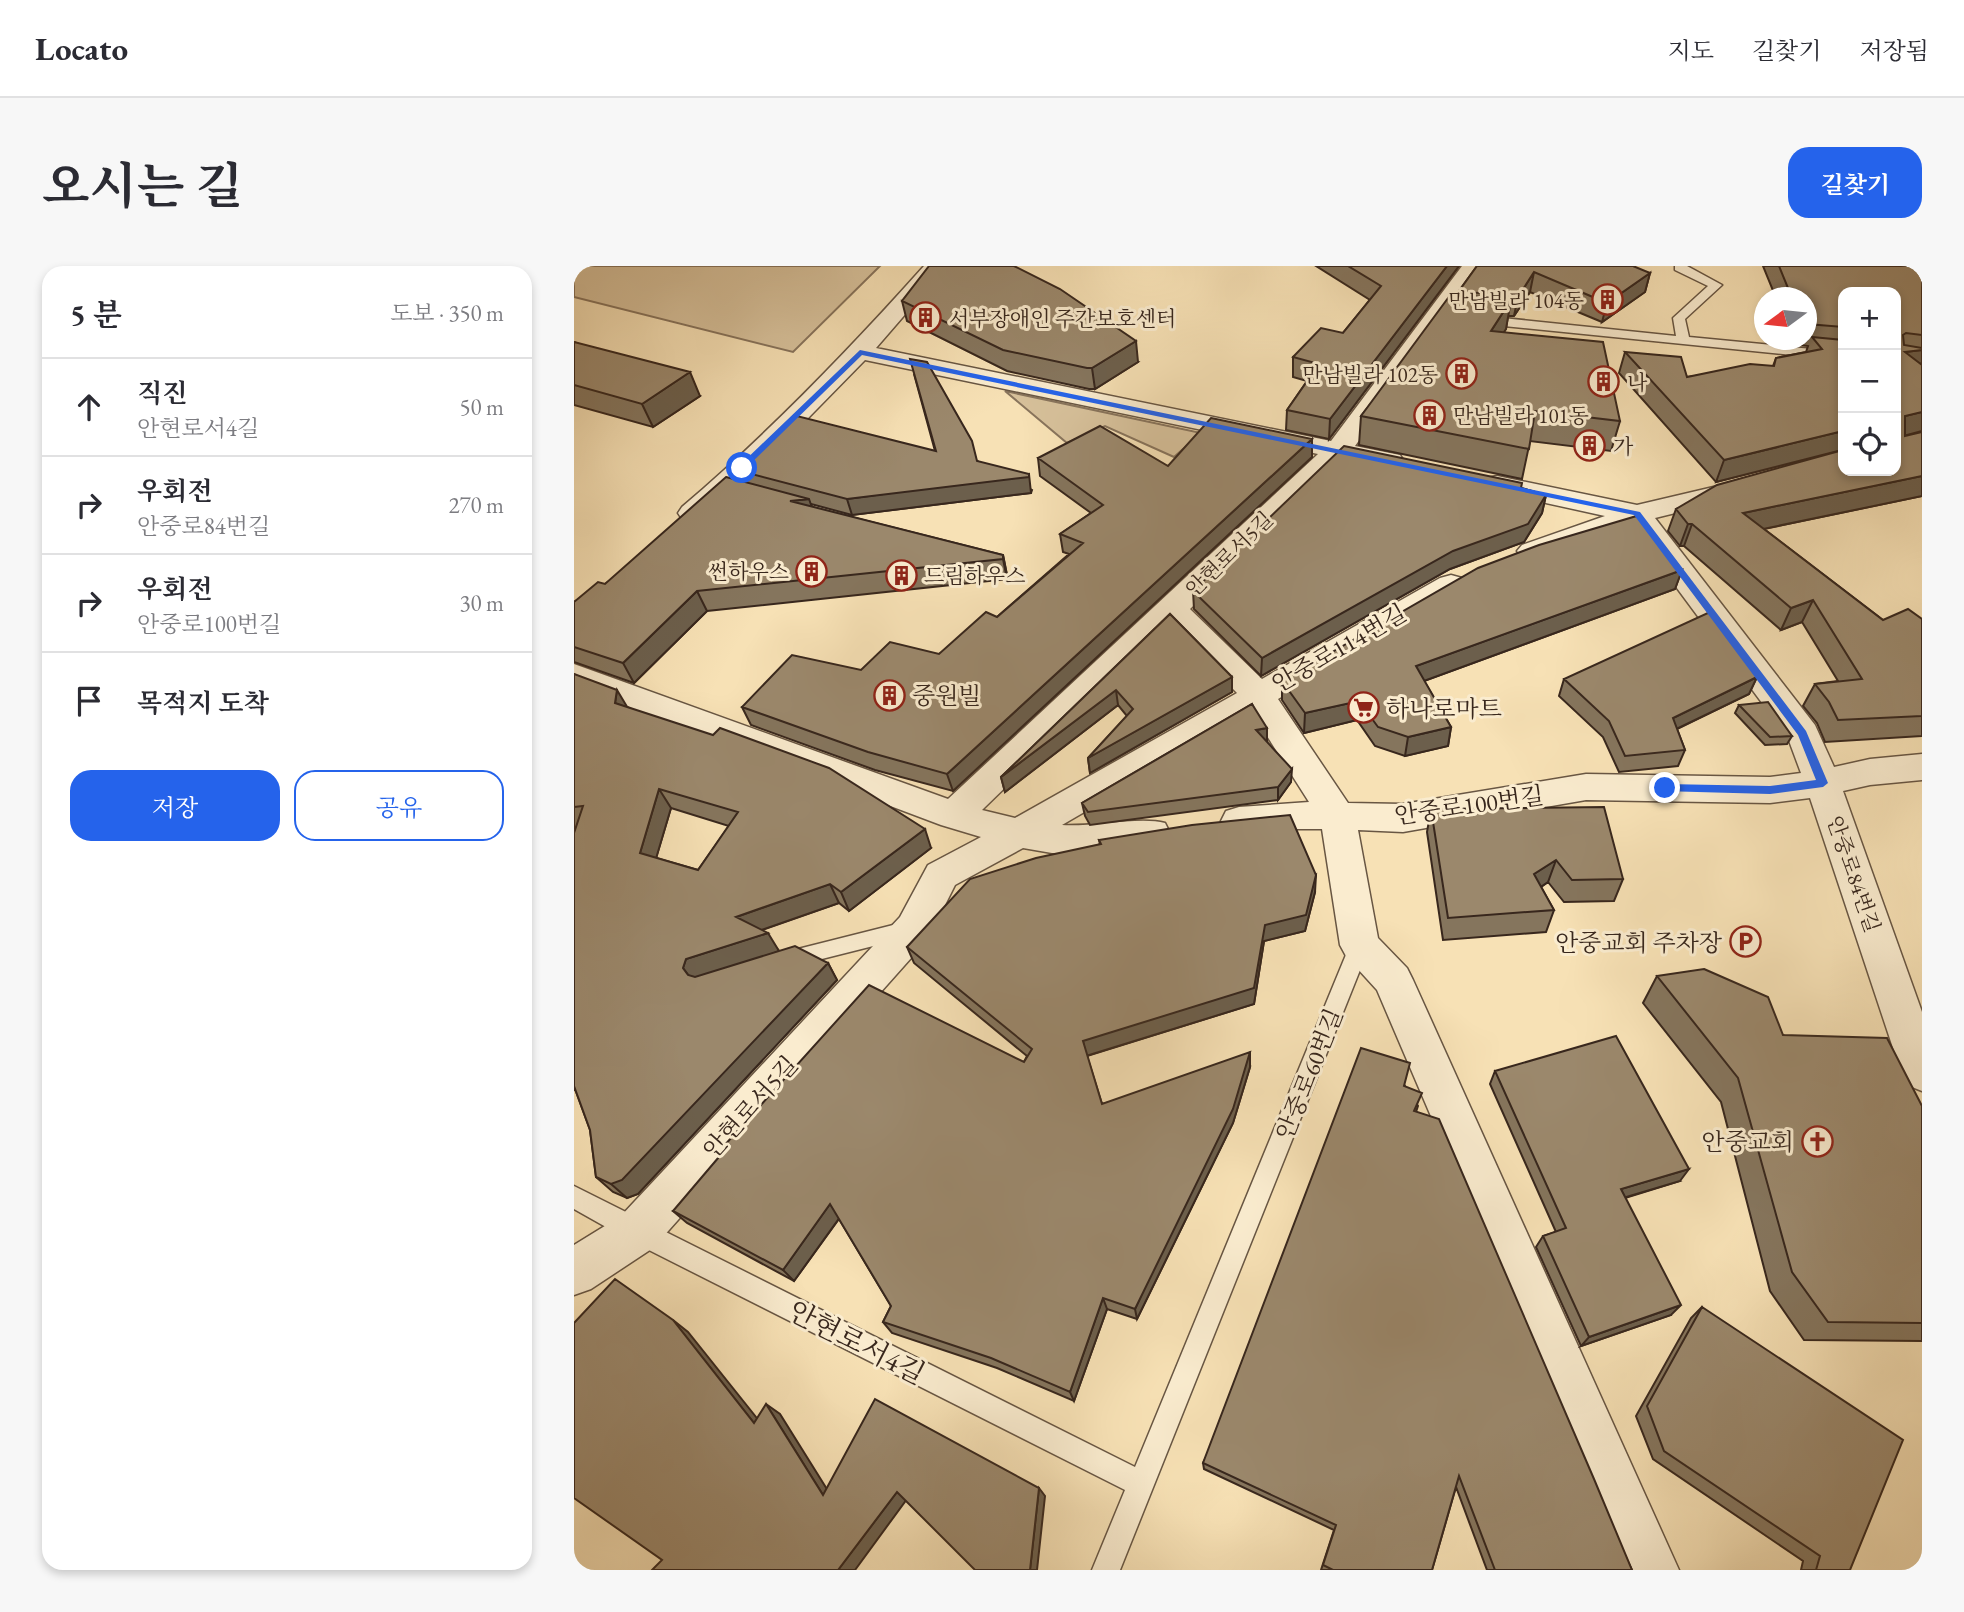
<!DOCTYPE html>
<html lang="ko">
<meta charset="utf-8">
<style>
body{margin:0;font-family:"EB Garamond","Noto Serif KR",serif;background:#f7f7f7;color:#2b2b33}
.controls{position:absolute;right:21px;top:21px;display:grid;overflow:hidden;border-radius:14px;box-shadow:0 4px 10px #0003}
.controls button{width:63px;height:63px;display:grid;place-items:center;padding:0;border:0;border-bottom:2px solid #e1e1e2;background:#fff;color:#2b2b33;font:35px sans-serif}
.compass{position:absolute;left:1180px;top:21px;width:63px;height:63px;border-radius:50%;background:#fff;box-shadow:0 4px 10px #0003;rotate:255deg}
.stop{position:absolute;width:21px;height:21px;margin:-16px;border:5px solid #2563eb;border-radius:50%;background:#fff}
.stop.end{background:#2563eb;border-color:#fff;box-shadow:0 2px 7px #0008}
.list{margin:0;padding:0;list-style:none}
h2{display:flex;justify-content:space-between;align-items:center;height:91px;margin:0;padding:0 28px;font-size:30px}
h2 small{font-size:23px;font-weight:400;color:#7c7c81}
.list li{display:grid;grid-template-columns:46px 1fr auto;gap:21px;align-items:center;box-sizing:border-box;height:98px;padding:0 28px;border-top:2px solid #e1e1e2}
.list b{display:block;font-size:26px;white-space:nowrap}
.list p{margin:0;font-size:23px;white-space:nowrap;color:#7c7c81}
.list em{font-size:23px;font-style:normal;color:#7c7c81}
.actions{display:flex;gap:14px;padding:21px 28px}
.actions a{flex:1;padding:16px 0;border:2px solid #2563eb;border-radius:21px;text-align:center;font-size:24px;color:#2563eb}
.actions .main{background:#2563eb;color:#fff}
.icon{flex:none;width:38px;height:38px;fill:none;stroke:currentColor;stroke-width:2;stroke-linecap:round;stroke-linejoin:round}
.map{position:relative;flex:none;width:1348px;height:1304px;overflow:hidden;border-radius:21px}
header{display:flex;align-items:center;gap:42px;box-sizing:border-box;height:98px;padding:0 35px;background:#fff;border-bottom:2px solid #e1e1e2}
header strong{font-size:33px}
nav{display:flex;gap:38px;margin-inline-start:auto;font-size:24px}
.intro{display:flex;align-items:center;justify-content:space-between;box-sizing:border-box;height:168px;padding:0 42px}
h1{margin:0;font-size:49px}
.button{padding:18px 32px;border-radius:21px;background:#2563eb;color:#fff;font-size:24px;font-weight:700}
main{display:flex;gap:42px;padding:0 42px}
aside{flex:1;background:#fff;border-radius:21px;box-shadow:0 4px 10px #0003}
.map>svg:first-child{display:block}
</style>
<header>
<strong>Locato</strong>
<nav><a>지도</a><a>길찾기</a><a>저장됨</a></nav>
</header>
<div class="intro"><h1>오시는 길</h1><a class="button">길찾기</a></div>
<main>
<aside>
<h2>5 분<small>도보 · 350 m</small></h2>
<ul class="list">
<li><svg class="icon" aria-label="ahead" viewBox="0 0 24 24"><path d="M12 20V5M6 11l6-6 6 6"/></svg><div><b>직진</b><p>안현로서4길</p></div><em>50 m</em></li>
<li><svg class="icon" aria-label="right" viewBox="0 0 24 24"><path d="M7 20v-9h11M14 6l5 5-5 5"/></svg><div><b>우회전</b><p>안중로84번길</p></div><em>270 m</em></li>
<li><svg class="icon" aria-label="right" viewBox="0 0 24 24"><path d="M7 20v-9h11M14 6l5 5-5 5"/></svg><div><b>우회전</b><p>안중로100번길</p></div><em>30 m</em></li>
<li><svg class="icon" aria-label="arrive" viewBox="0 0 24 24"><path d="M6 21V4h12l-3 4 3 4H6"/></svg><div><b>목적지 도착</b></div></li>
</ul>
<div class="actions"><a class="main">저장</a><a>공유</a></div>
</aside>
<div class="map">
<svg width="1348" height="1304" viewBox="0 0 1348 1304">
<rect width="100%" height="100%" fill="#f7e1b5"/>
<filter id="stains"><feTurbulence type="fractalNoise" baseFrequency=".00286" numOctaves="4"/><feColorMatrix values="0 0 0 0 .2 0 0 0 0 .09 0 0 0 0 .02 0 0 0 .5 -.17"/></filter>
<radialGradient id="worn" r=".72"><stop offset=".6" stop-color="#630" stop-opacity="0"/><stop offset="1" stop-color="#630" stop-opacity=".3"/></radialGradient>
<!-- green -->
<path fill="#d7c19b" stroke="#88745c" stroke-width="2" d="M 0,0 L 306,0 L 219,86 L 0,31 Z
M 431,125 L 627,167 L 600,191 L 531,160 L 493,177 Z"/>
<g fill="none" stroke-linecap="round" stroke-linejoin="round">
<defs>
<path id="lane" d="M 1101,0 L 1113,0 L 1148,19 L 1111,53 L 1115,71 L 1269,86 L 1269,94 L 910,58 L 904,54 L 910,50 L 1102,70 L 1099,52 L 1134,20 L 1101,4 Z
M 335,655 L 342,657 L 345,663 L 342,669 L 335,671 L 212,702 L 205,700 L 202,694 L 205,688 L 212,686 Z
M 786,671 L 793,673 L 796,679 L 546,1304 L 518,1304 L 551,1224 L 55,974 L 0,943 L 0,920 L 561,1201 L 776,679 L 779,673 Z"/>
<path id="street" d="M 350,0 L 373,0 L 302,82 L 757,175 L 888,0 L 911,0 L 781,180 L 826,189 L 830,195 L 826,201 L 816,203 L 770,194 L 616,343 L 688,413 L 866,312 L 877,309 L 888,312 L 892,319 L 888,326 L 704,433 L 774,537 L 829,538 L 1012,508 L 1196,511 L 1227,507 L 1214,472 L 1057,260 L 968,291 L 958,294 L 948,291 L 943,285 L 948,279 L 1031,250 L 913,224 L 909,218 L 913,212 L 923,210 L 1063,239 L 1165,215 L 1175,217 L 1179,223 L 1175,229 L 1081,252 L 1241,459 L 1260,501 L 1296,493 L 1348,488 L 1348,514 L 1296,519 L 1269,525 L 1348,746 L 1348,825 L 1333,819 L 1327,806 L 1236,532 L 1196,537 L 1012,534 L 829,566 L 784,564 L 804,672 L 833,702 L 839,714 L 1105,1304 L 1051,1304 L 803,724 L 772,690 L 766,679 L 748,563 L 718,563 L 665,569 L 652,565 L 647,555 L 652,545 L 665,541 L 735,536 L 679,448 L 488,559 C 518,561 567,550 591,557 L 596,567 L 591,577 L 524,588 L 478,587 L 449,582 L 381,619 L 354,673 L 79,982 L 17,1023 L 0,1029 L 0,979 L 47,950 L 326,651 L 354,599 L 407,571 L 367,559 L 0,421 L 0,398 L 374,533 L 744,188 L 291,94 L 192,195 L 128,253 L 118,256 L 108,253 L 104,247 L 108,241 C 195,167 274,85 350,0 ZM 597,360 L 663,427 L 441,552 L 408,544 Z"/>
</defs>
<!-- lane casing -->
<use href="#lane" stroke="#685643" stroke-width="3"/>
<!-- street casing -->
<use href="#street" stroke="#685643" stroke-width="3"/>
<!-- lane -->
<use href="#lane" fill="#faeccf" fill-rule="evenodd"/>
<!-- street -->
<use href="#street" fill="#faeccf" fill-rule="evenodd"/>
</g>
<!-- wall -->
<path fill="#85755d" stroke="#38271d" stroke-width="2" fill-rule="evenodd" d="M 742,0 L 885,0 L 755,173 L 712,164 L 713,144 L 733,115 L 719,111 L 719,91 L 769,67 L 796,34 Z
M 903,0 L 1076,7 L 1071,26 L 1028,56 L 956,26 L 940,50 L 934,50 L 932,63 L 930,66 L 1046,155 L 1037,185 L 956,175 L 948,213 L 785,179 L 787,150 L 884,29 L 885,25 Z
M 1189,0 L 1348,0 L 1348,96 L 1347,98 L 1348,99 L 1348,165 L 1331,170 L 1348,230 L 1190,263 L 1309,354 L 1348,353 L 1348,470 L 1251,476 L 1243,457 L 1229,440 L 1241,418 L 1264,415 L 1228,356 L 1207,364 L 1110,280 L 1106,280 L 1094,265 L 1102,243 L 1268,184 L 1142,216 L 1045,107 L 1051,86 L 1113,111 L 1199,100 L 1202,92 L 1232,86 L 1234,80 L 1217,78 L 1213,74 L 1233,74 L 1233,32 L 1202,32 ZM 1269,26 L 1322,205 L 1269,205 Z
M 328,35 L 564,96 L 521,123 L 515,123 L 433,105 L 333,55 Z
M 0,76 L 126,130 L 79,161 L 0,139 Z
M 340,108 L 403,195 L 458,224 L 457,227 L 278,249 L 237,238 L 238,241 L 429,289 L 433,309 L 433,313 L 133,345 L 60,417 L 0,396 L 0,336 L 31,318 L 170,216 L 165,202 L 361,185 Z
M 738,173 L 738,191 L 379,525 L 301,504 L 177,459 L 168,441 L 287,404 L 365,388 L 423,351 L 495,288 L 489,286 L 486,268 L 517,247 L 466,210 L 464,192 L 594,200 Z
M 947,222 L 972,229 L 968,247 L 950,276 L 876,303 L 687,410 L 620,343 L 619,325 Z
M 1108,304 L 1101,323 L 850,415 L 877,461 L 874,480 L 831,490 L 801,480 L 783,454 L 730,467 L 708,434 L 708,415 Z
M 596,348 L 658,411 L 658,426 L 516,507 L 514,492 L 553,450 L 544,439 L 431,526 L 427,511 Z
M 0,408 L 53,441 L 357,582 L 275,645 L 265,637 L 188,664 L 205,685 L 254,697 L 263,714 L 64,928 L 53,932 L 39,926 L 22,911 L 16,864 L 1,823 L 0,824 L 0,567 L 2,562 L 0,562 ZM 97,542 L 155,560 L 124,604 L 82,592 Z
M 1183,411 L 1175,428 L 1103,463 L 1111,484 L 1104,500 L 1045,506 L 1029,471 L 985,430 L 990,413 Z
M 678,438 L 693,475 L 692,475 L 717,516 L 704,534 L 516,559 L 511,550 L 508,537 Z
M 1165,439 L 1218,470 L 1213,478 L 1191,479 L 1161,447 Z
M 857,543 L 1049,613 L 1040,635 L 990,636 L 974,616 L 967,621 L 980,644 L 972,666 L 869,674 L 853,566 Z
M 525,574 L 741,626 L 731,665 L 690,675 L 680,738 L 513,790 L 528,838 L 676,801 L 659,857 L 563,1053 L 533,1043 L 500,1135 L 423,1102 L 318,1067 L 309,1056 L 317,1040 L 265,953 L 220,1015 L 113,957 L 99,945 L 450,796 L 453,790 L 340,697 L 333,681 L 526,578 Z
M 1083,710 L 1209,769 L 1348,840 L 1348,1075 L 1230,1074 L 1196,1025 L 1147,836 L 1069,737 Z
M 921,805 L 1106,915 L 1051,932 L 1097,1049 L 1007,1080 L 962,981 L 969,970 L 982,966 L 916,818 Z
M 831,820 L 844,840 L 842,846 L 1058,1304 L 913,1304 L 882,1221 L 858,1304 L 747,1304 L 760,1264 L 630,1203 L 629,1197 Z
M 1128,1041 L 1276,1304 L 1227,1304 L 1229,1295 L 1079,1193 L 1062,1150 L 1117,1052 Z"/>
<!-- shaded-wall -->
<path fill="#6c5f4c" stroke="#38271d" stroke-width="2" d="M 873,0 L 885,0 L 755,173 L 756,153 Z
M 960,6 L 956,26 L 940,50 L 944,31 Z
M 1076,7 L 1071,26 L 1028,56 L 1033,37 Z
M 937,34 L 932,63 L 912,94 L 917,65 Z
M 562,75 L 564,96 L 521,123 L 518,102 Z
M 1348,84 L 1348,96 L 1344,104 L 1331,86 Z
M 116,106 L 126,130 L 79,161 L 68,138 Z
M 1348,146 L 1348,165 L 1322,172 L 1331,150 Z
M 1269,165 L 1268,184 L 1142,216 L 1150,194 Z
M 738,173 L 738,191 L 379,525 L 373,508 Z
M 455,208 L 457,227 L 278,249 L 273,233 Z
M 1348,210 L 1348,230 L 1160,269 L 1169,247 Z
M 972,229 L 968,247 L 950,276 L 876,303 L 687,410 L 688,392 Z
M 235,233 L 242,253 L 216,235 Z
M 1114,258 L 1118,258 L 1110,280 L 1106,280 Z
M 429,289 L 433,309 L 433,313 L 429,293 Z
M 1108,304 L 1101,323 L 839,419 L 842,400 Z
M 123,325 L 133,345 L 60,417 L 49,397 Z
M 1239,334 L 1228,356 L 1207,364 L 1217,342 Z
M 658,411 L 658,426 L 516,507 L 514,492 Z
M 1183,411 L 1175,428 L 1092,468 L 1099,452 Z
M 43,424 L 55,444 L 41,437 Z
M 542,424 L 544,439 L 431,526 L 427,511 Z
M 785,435 L 783,454 L 730,467 L 731,447 Z
M 877,461 L 874,480 L 831,490 L 834,471 Z
M 693,462 L 693,475 L 682,478 L 682,464 Z
M 718,503 L 717,516 L 704,534 L 704,521 Z
M 85,523 L 97,542 L 78,606 L 66,587 Z
M 351,563 L 357,582 L 275,645 L 267,626 Z
M 982,594 L 974,616 L 953,630 L 960,608 Z
M 742,609 L 741,626 L 731,665 L 690,675 L 680,738 L 512,790 L 509,775 L 691,659 Z
M 256,618 L 265,637 L 173,669 L 162,651 Z
M 194,667 L 205,685 L 122,719 L 109,702 L 112,693 Z
M 254,697 L 263,714 L 64,928 L 53,932 L 37,918 Z
M 676,786 L 676,801 L 659,857 L 563,1053 L 561,1043 Z
M 1115,903 L 1106,915 L 1039,935 L 1047,923 Z
M 256,938 L 266,951 L 220,1015 L 209,1004 Z
M 529,1032 L 533,1043 L 500,1135 L 496,1126 Z
M 1107,1039 L 1097,1049 L 1007,1080 L 1015,1071 Z
M 99,1054 L 114,1066 L 194,1166 L 180,1157 Z
M 192,1138 L 206,1148 L 261,1236 L 249,1229 Z
M 465,1222 L 471,1230 L 463,1304 L 456,1304 Z
M 323,1226 L 333,1233 L 281,1304 L 264,1304 Z"/>
<!-- building -->
<path fill="#9b886c" stroke="#38271d" stroke-width="2" fill-rule="evenodd" d="M 355,0 L 440,0 L 486,23 L 562,75 L 518,102 L 513,102 L 429,84 L 328,35 Z
M 774,0 L 873,0 L 756,153 L 713,144 L 745,98 L 719,91 L 747,62 L 769,67 L 807,20 Z
M 903,0 L 1059,0 L 1076,7 L 1033,37 L 960,6 L 944,31 L 885,25 Z
M 1205,0 L 1348,0 L 1348,69 L 1332,67 L 1329,69 L 1330,79 L 1348,82 L 1348,84 L 1331,86 L 1348,99 L 1348,146 L 1331,150 L 1331,170 L 1348,166 L 1348,210 L 1169,247 L 1309,354 L 1334,343 L 1348,353 L 1348,450 L 1264,454 L 1255,436 L 1241,418 L 1288,413 L 1239,334 L 1217,342 L 1118,258 L 1114,258 L 1102,243 L 1143,219 L 1269,184 L 1269,205 L 1322,205 L 1322,26 L 1269,26 L 1269,61 L 1233,58 L 1233,32 L 1218,32 Z
M 877,28 L 937,34 L 917,65 L 1029,76 L 1046,155 L 961,145 L 955,183 L 787,150 Z
M 1238,71 L 1269,74 L 1269,165 L 1150,194 L 1051,86 L 1107,91 L 1113,111 L 1176,98 L 1200,100 L 1202,92 L 1248,83 Z
M 0,76 L 116,106 L 68,138 L 0,119 Z
M 336,93 L 353,96 L 398,175 L 403,195 L 455,208 L 455,211 L 273,233 L 166,205 L 168,203 L 165,202 L 223,150 L 362,185 Z
M 637,152 L 738,173 L 373,508 L 294,486 L 168,441 L 218,389 L 287,404 L 316,376 L 365,388 L 412,346 L 423,351 L 509,277 L 486,268 L 529,239 L 464,192 L 526,160 L 594,200 Z
M 770,180 L 948,217 L 947,222 L 972,229 L 954,258 L 879,285 L 688,392 L 619,325 Z
M 152,211 L 235,233 L 216,235 L 429,289 L 429,293 L 123,325 L 49,397 L 0,381 L 0,336 L 24,316 L 31,318 Z
M 1066,249 L 1108,304 L 842,400 L 877,461 L 834,471 L 804,461 L 785,435 L 731,447 L 708,415 L 904,302 L 965,279 Z
M 1136,346 L 1183,411 L 1099,452 L 1111,484 L 1051,490 L 1035,455 L 990,413 Z
M 596,348 L 658,411 L 514,492 L 559,443 L 542,424 L 427,511 Z
M 0,408 L 43,424 L 41,437 L 139,469 L 146,462 L 255,502 L 351,563 L 267,626 L 256,618 L 162,651 L 194,667 L 112,693 L 109,702 L 114,709 L 121,711 L 221,680 L 254,697 L 48,914 L 37,918 L 22,911 L 16,864 L 0,820 L 0,567 L 9,540 L 0,541 ZM 85,523 L 164,546 L 124,604 L 66,587 Z
M 1194,436 L 1218,470 L 1196,471 L 1165,439 Z
M 678,438 L 693,462 L 682,464 L 718,503 L 704,521 L 514,546 L 508,537 Z
M 1030,541 L 1049,613 L 998,614 L 982,594 L 960,608 L 980,644 L 874,652 L 857,543 Z
M 716,549 L 742,609 L 732,649 L 691,659 L 680,722 L 509,775 L 528,838 L 676,786 L 659,843 L 561,1043 L 529,1032 L 496,1126 L 417,1092 L 309,1056 L 317,1040 L 256,938 L 209,1004 L 99,945 L 156,878 L 149,881 L 295,719 L 450,796 L 458,783 L 333,681 L 396,613 L 462,592 L 527,578 L 525,574 L 618,559 Z
M 1130,703 L 1194,731 L 1209,769 L 1313,772 L 1348,840 L 1348,1057 L 1254,1056 L 1218,1006 L 1164,812 L 1083,710 Z
M 1042,770 L 1115,903 L 1047,923 L 1107,1039 L 1015,1071 L 969,970 L 992,962 L 921,805 Z
M 787,782 L 836,797 L 830,820 L 848,827 L 840,845 L 865,853 L 1020,1213 L 1058,1304 L 921,1304 L 885,1210 L 858,1304 L 759,1304 L 749,1299 L 762,1259 L 629,1197 Z
M 41,1013 L 99,1054 L 180,1157 L 192,1138 L 249,1229 L 301,1133 L 465,1222 L 456,1304 L 401,1304 L 323,1226 L 264,1304 L 78,1304 L 88,1294 L 0,1232 L 0,1057 Z
M 1128,1041 L 1329,1174 L 1276,1304 L 1242,1304 L 1246,1290 L 1090,1185 L 1073,1140 Z"/>
<!-- route -->
<path fill="#2563eb" d="M 286,84 L 1066,246 L 1232,465 L 1254,517 L 1249,521 L 1196,528 L 1087,525 L 1087,519 L 1091,518 L 1196,520 L 1242,514 L 1224,469 L 1060,249 L 288,89 L 171,203 L 165,203 L 165,200 Z"/>
<!-- icons -->
<defs>
<symbol id="building-ring" viewBox="-11 -11 22 22"><circle r="9.5" fill="#faeccf" stroke="#8f2418" stroke-width="1.5"/><path d="M-4-6H4V6H1V3H-1V6H-4ZM-2.5-4.3h1.7v1.8h-1.7ZM.8-4.3h1.7v1.8H.8ZM-2.5-1h1.7V.8h-1.7ZM.8-1h1.7V.8H.8Z" fill="#8f2418"/></symbol>
<symbol id="supermarket-ring" viewBox="-11 -11 22 22"><circle r="9.5" fill="#faeccf" stroke="#8f2418" stroke-width="1.5"/><path d="M-6-5.5h2.5l.6 2H6L4.5 2H-2.5L-4.4-4H-6ZM-1.5 3.2a1.3 1.3 0 1 0 .1 0ZM3 3.2a1.3 1.3 0 1 0 .1 0Z" fill="#8f2418"/></symbol>
<symbol id="parking-ring" viewBox="-11 -11 22 22"><circle r="9.5" fill="#faeccf" stroke="#8f2418" stroke-width="1.5"/><path d="M-3.5-5.5H1a3.5 3.5 0 0 1 0 7H-1V5.5H-3.5ZM-1-3.4V-.6H.8a1.4 1.4 0 0 0 0-2.8Z" fill="#8f2418"/></symbol>
<symbol id="church-ring" viewBox="-11 -11 22 22"><circle r="9.5" fill="#faeccf" stroke="#8f2418" stroke-width="1.5"/><path d="M-1.2-6h2.4v3.5h3.3v2.4h-3.3V6h-2.4V-.1h-3.3v-2.4h3.3Z" fill="#8f2418"/></symbol>
</defs>
<g fill-rule="evenodd">
<use href="#building-ring" x="1016" y="16" width="35" height="35"/>
<use href="#building-ring" x="334" y="34" width="35" height="35"/>
<use href="#building-ring" x="870" y="90" width="35" height="35"/>
<use href="#building-ring" x="1012" y="98" width="35" height="35"/>
<use href="#building-ring" x="838" y="132" width="35" height="35"/>
<use href="#building-ring" x="998" y="162" width="35" height="35"/>
<use href="#building-ring" x="220" y="288" width="35" height="35"/>
<use href="#building-ring" x="310" y="292" width="35" height="35"/>
<use href="#building-ring" x="298" y="412" width="35" height="35"/>
<use href="#supermarket-ring" x="772" y="424" width="35" height="35"/>
<use href="#parking-ring" x="1154" y="658" width="35" height="35"/>
<use href="#church-ring" x="1226" y="858" width="35" height="35"/>
</g>
<g text-anchor="middle" dominant-baseline="central" stroke-width="6" stroke-linejoin="round" paint-order="stroke">
<!-- far-poi labels -->
<g font-size="21" fill="#38271d" stroke="#faeccf" text-anchor="start">
<text x="1010" y="34" text-anchor="end">만남빌라 104동</text>
<text x="375" y="52">서부장애인 주간보호센터</text>
<text x="864" y="108" text-anchor="end">만남빌라 102동</text>
<text x="1053" y="116">나</text>
<text x="879" y="149">만남빌라 101동</text>
<text x="1039" y="180">가</text>
<text x="215" y="305" text-anchor="end">썬하우스</text>
<text x="350" y="309">드림하우스</text>
</g>
<!-- far-street labels -->
<g font-size="21" fill="#38271d" stroke="#faeccf">
<text transform="translate(655 288) rotate(-44)">안현로서5길</text>
<text transform="translate(1280 608) rotate(71)">안중로84번길</text>
</g>
<!-- street labels -->
<g font-size="24" fill="#38271d" stroke="#faeccf">
<text transform="translate(765 382) rotate(-30)">안중로114번길</text>
<text transform="translate(895 539) rotate(-8)">안중로100번길</text>
<text transform="translate(735 808) rotate(-68)">안중로60번길</text>
<text transform="translate(176 841) rotate(-48)">안현로서5길</text>
</g>
<!-- poi labels -->
<g font-size="24" fill="#38271d" stroke="#faeccf" text-anchor="start">
<text x="338" y="429">중원빌</text>
<text x="812" y="442">하나로마트</text>
<text x="1148" y="676" text-anchor="end">안중교회 주차장</text>
<text x="1220" y="875" text-anchor="end">안중교회</text>
</g>
<!-- near-street labels -->
<g font-size="28" fill="#38271d" stroke="#faeccf">
<text transform="translate(283 1076) rotate(27)">안현로서4길</text>
</g>
</g>
<rect width="100%" height="100%" filter="url(#stains)"/>
<rect width="100%" height="100%" fill="url(#worn)"/>
</svg>
<div class="controls">
<button>+</button>
<button>−</button>
<button><svg class="icon" aria-label="locate" viewBox="0 0 24 24"><circle cx="12" cy="12" r="6"/><path d="M12 2v4M12 18v4M2 12h4M18 12h4"/></svg></button>
</div>
<svg class="compass" viewBox="-18 -18 36 36"><path d="M0-13l5 13h-10z" fill="#e53935"/><path d="M0 13l5-13h-10z" fill="#7c7c81"/></svg>
<div class="stop" style="left:168px;top:202px"></div>
<div class="stop end" style="left:1091px;top:522px"></div>
</div>
</main>
